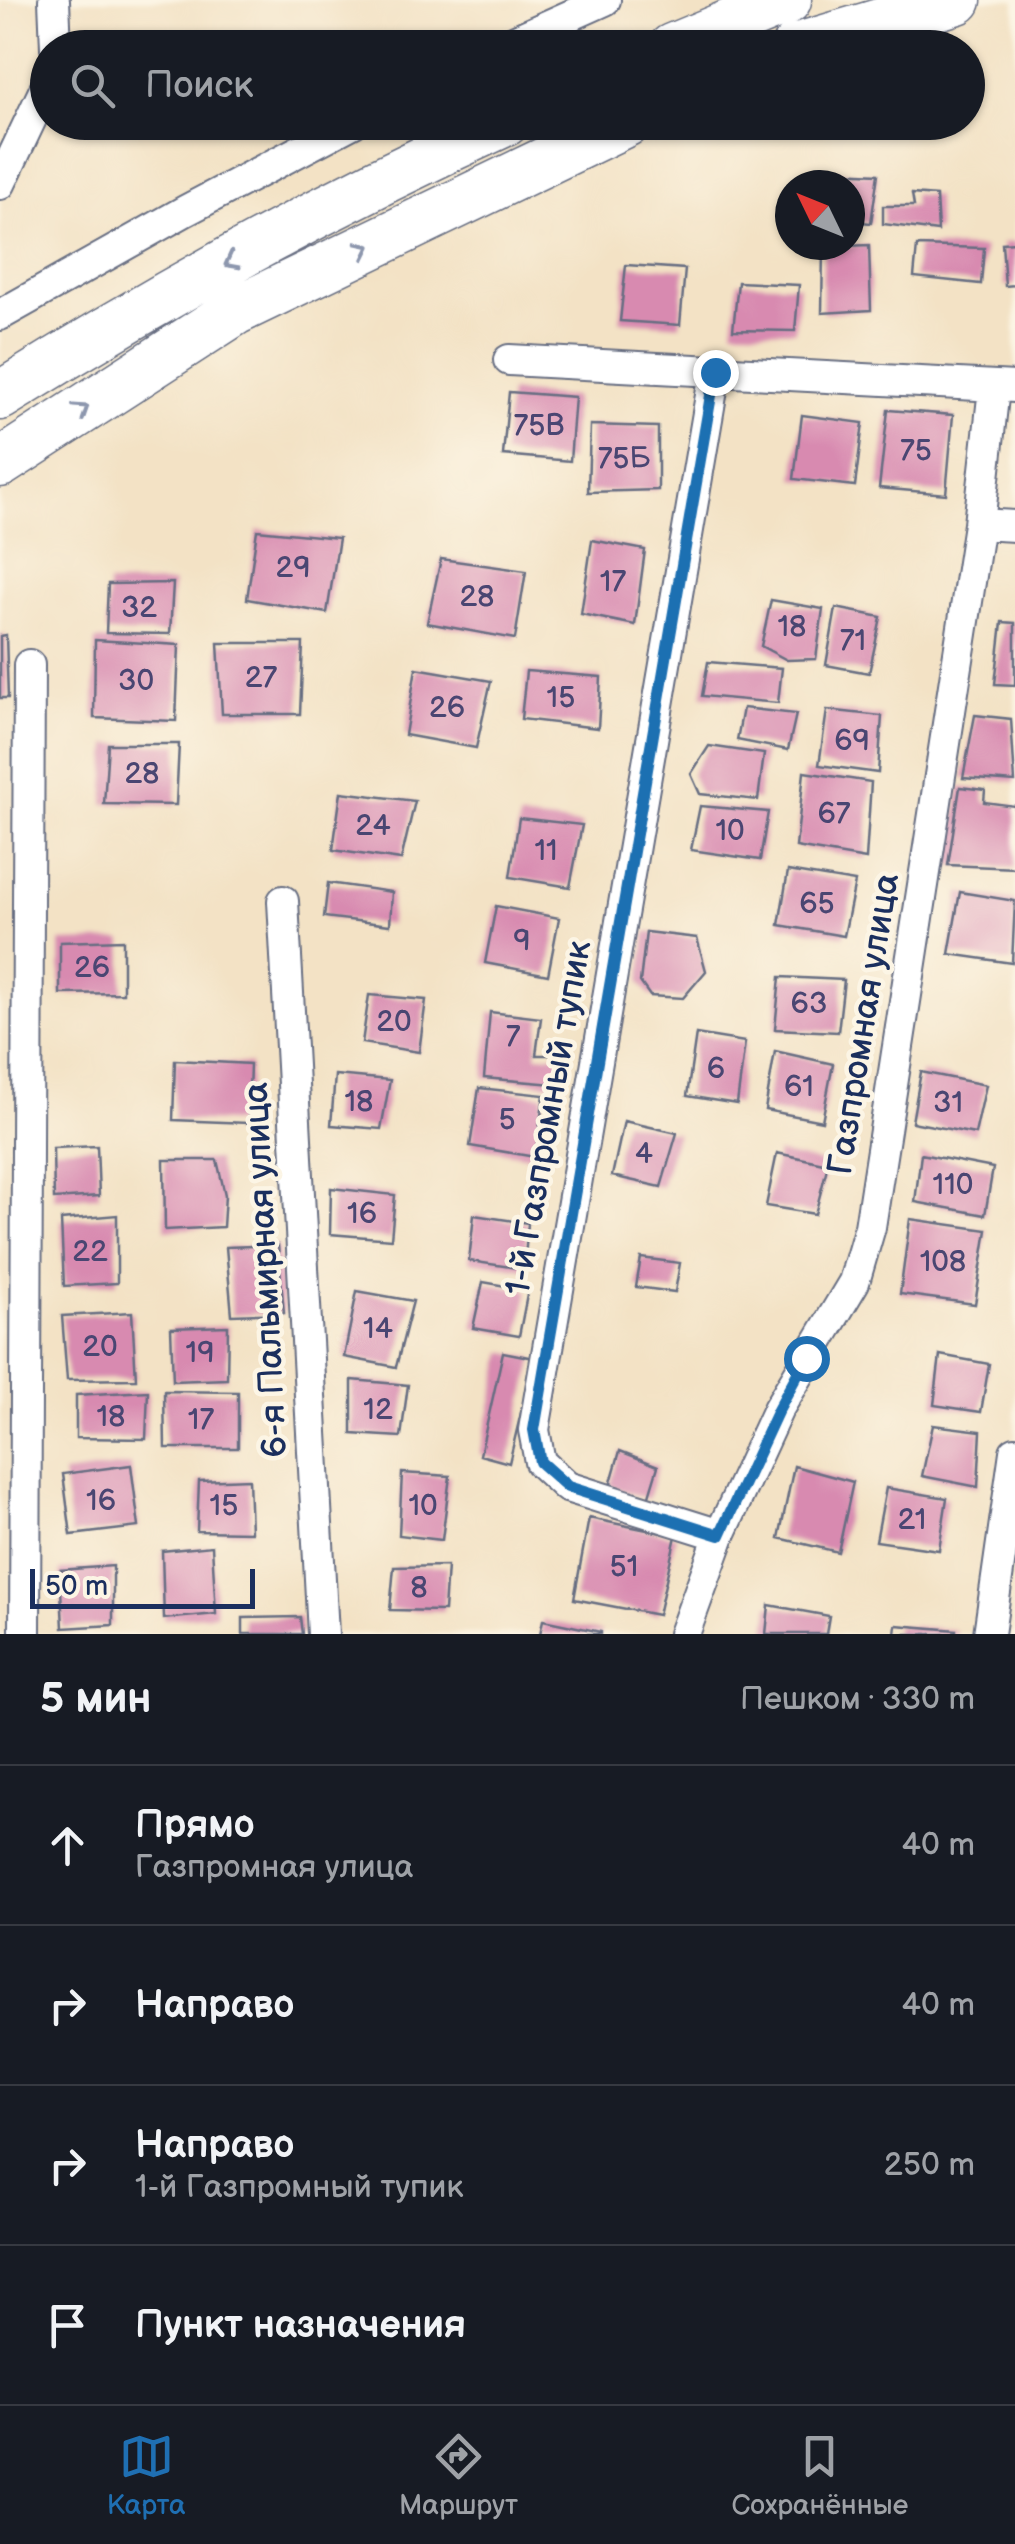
<!DOCTYPE html>
<html lang="ru">
<meta charset="utf-8">
<style>
body{margin:0;font-family:"Balsamiq Sans",sans-serif;background:#242831;color:#f1f3f6}
.compass{position:absolute;left:775px;top:170px;width:90px;height:90px;border-radius:50%;background:#171b24;box-shadow:0 2px 8px #0004;rotate:313deg}
.scale{position:absolute;left:30px;bottom:25px;width:225px;box-sizing:border-box;padding-left:10px;border:5px solid #1b2f5e;border-top:0;font-size:28px;line-height:35px;white-space:nowrap;color:#1b2f5e;-webkit-text-stroke:8px #fcf5e5;paint-order:stroke}
.stop{position:absolute;width:30px;height:30px;margin:-22px;border:8px solid #1f6fb2;border-radius:50%;background:#fff}
.stop.end{background:#1f6fb2;border-color:#fff;box-shadow:0 2px 10px #0008}
.list{margin:0;padding:0;list-style:none}
h2{display:flex;justify-content:space-between;align-items:center;height:130px;margin:0;padding:0 40px;font-size:42px}
h2 small{font-size:32px;font-weight:400;color:#9ea1a6}
.list li{display:grid;grid-template-columns:65px 1fr auto;gap:30px;align-items:center;box-sizing:border-box;height:160px;padding:0 40px;border-top:2px solid #363941}
.list b{display:block;font-size:38px;white-space:nowrap}
.list p{margin:0;font-size:32px;white-space:nowrap;color:#9ea1a6}
.list em{font-size:32px;font-style:normal;color:#9ea1a6}
.icon{flex:none;width:55px;height:55px;fill:none;stroke:currentColor;stroke-width:2;stroke-linecap:round;stroke-linejoin:round}
.map{position:relative;flex:none;width:1015px;height:1634px;overflow:hidden}
.search{position:absolute;background:#171b24;box-shadow:0 2px 8px #0004;left:30px;right:30px;top:30px;height:110px;display:flex;align-items:center;gap:25px;box-sizing:border-box;padding:0 35px;border-radius:55px;color:#9ea1a6;font-size:38px}
.sheet{height:770px;background:#171b24}
nav{display:flex;justify-content:space-around;align-items:center;box-sizing:border-box;height:140px;border-top:2px solid #363941;background:#171b24;font-size:28px;color:#9ea1a6}
nav a{display:grid;justify-items:center;gap:5px}
nav .on{color:#1f6fb2}
.map>svg:first-child{display:block}
</style>
<div class="map">
<svg width="1015" height="1634" viewBox="0 0 1015 1634">
<rect width="100%" height="100%" fill="#fcf5e5"/>
<filter id="ink" filterUnits="userSpaceOnUse"><feTurbulence type="fractalNoise" baseFrequency=".01" numOctaves="2"/><feDisplacementMap in="SourceGraphic" scale="20" xChannelSelector="R" yChannelSelector="G"/><feConvolveMatrix kernelMatrix="1 2 1 2 8 2 1 2 1" color-interpolation-filters="sRGB"/></filter>
<filter id="wash" filterUnits="userSpaceOnUse"><feTurbulence type="fractalNoise" baseFrequency=".0048" numOctaves="4" result="noise"/><feDisplacementMap in="SourceGraphic" scale="40" xChannelSelector="R" yChannelSelector="G"/><feGaussianBlur stdDeviation="2.25" result="paint"/><feColorMatrix in="noise" values="0 0 0 0 0 0 0 0 0 0 0 0 0 0 0 0 0 1.4 0 .05"/><feComposite in="paint" operator="in"/></filter>
<g filter="url(#wash)">
<rect width="100%" height="100%" fill="#f3e2c5"/>
<g id="blocks">
<!-- building -->
<path fill="#d88ab0" d="M 819,171 L 878,174 L 871,223 L 850,221 L 850,185 L 818,185 Z
M 912,194 L 936,196 L 938,231 L 883,224 L 883,206 L 914,206 Z
M 1015,242 L 1015,285 L 1005,286 L 1002,243 Z
M 869,245 L 871,310 L 822,313 L 823,247 Z
M 917,246 L 984,248 L 981,284 L 914,277 Z
M 626,265 L 685,269 L 680,325 L 620,321 Z
M 738,282 L 799,285 L 795,331 L 733,330 Z
M 509,392 L 575,397 L 570,461 L 503,455 Z
M 888,410 L 953,415 L 946,494 L 879,488 Z
M 802,415 L 863,423 L 855,486 L 794,479 Z
M 590,425 L 658,427 L 658,490 L 588,492 Z
M 257,530 L 339,538 L 327,613 L 247,599 Z
M 592,540 L 645,550 L 635,625 L 581,614 Z
M 441,559 L 526,571 L 515,639 L 427,623 Z
M 173,583 L 170,634 L 106,633 L 108,584 Z
M 771,600 L 823,609 L 816,659 L 787,660 L 761,646 Z
M 836,608 L 881,617 L 869,673 L 826,665 Z
M 1002,622 L 1015,623 L 1015,685 L 995,684 Z
M 6,635 L 8,698 L 0,698 L 0,636 Z
M 95,640 L 179,645 L 176,721 L 94,718 Z
M 218,643 L 303,643 L 300,714 L 222,714 Z
M 708,662 L 782,668 L 778,703 L 702,696 Z
M 416,668 L 491,681 L 476,748 L 405,735 Z
M 526,671 L 601,677 L 598,728 L 521,719 Z
M 743,708 L 796,714 L 788,750 L 737,740 Z
M 827,710 L 882,716 L 878,773 L 819,765 Z
M 975,715 L 1011,719 L 1015,782 L 963,778 Z
M 108,744 L 179,744 L 176,805 L 104,804 Z
M 709,746 L 764,754 L 758,800 L 700,794 L 691,774 Z
M 804,772 L 871,782 L 866,859 L 796,847 Z
M 960,787 L 985,790 L 984,802 L 1015,806 L 1015,868 L 948,865 Z
M 341,792 L 415,801 L 401,860 L 333,850 Z
M 700,806 L 768,812 L 760,860 L 691,850 Z
M 519,818 L 582,825 L 570,887 L 510,877 Z
M 788,871 L 855,882 L 844,936 L 779,925 Z
M 328,883 L 392,892 L 390,925 L 324,917 Z
M 960,892 L 1015,901 L 1012,963 L 949,954 Z
M 496,906 L 559,918 L 548,975 L 485,963 Z
M 646,932 L 697,938 L 706,971 L 683,998 L 650,996 L 640,982 Z
M 123,940 L 123,993 L 60,994 L 60,942 Z
M 780,977 L 844,980 L 838,1032 L 775,1029 Z
M 369,995 L 426,1000 L 419,1052 L 362,1043 Z
M 490,1012 L 541,1018 L 536,1055 L 566,1055 L 565,1085 L 484,1078 Z
M 696,1034 L 745,1042 L 737,1104 L 687,1096 Z
M 775,1051 L 833,1064 L 822,1121 L 765,1110 Z
M 175,1060 L 250,1064 L 248,1123 L 173,1120 Z
M 921,1072 L 986,1085 L 975,1134 L 912,1122 Z
M 335,1075 L 390,1080 L 381,1129 L 331,1125 Z
M 479,1088 L 544,1095 L 535,1157 L 470,1146 Z
M 624,1121 L 677,1133 L 661,1187 L 612,1176 Z
M 97,1146 L 99,1196 L 54,1199 L 53,1148 Z
M 777,1153 L 828,1164 L 815,1214 L 766,1206 Z
M 921,1154 L 993,1168 L 985,1215 L 915,1202 Z
M 164,1160 L 217,1160 L 225,1195 L 223,1227 L 165,1230 Z
M 331,1188 L 395,1195 L 391,1239 L 330,1234 Z
M 117,1215 L 117,1283 L 64,1286 L 61,1220 Z
M 474,1215 L 528,1223 L 524,1269 L 469,1261 Z
M 910,1219 L 987,1230 L 975,1304 L 900,1294 Z
M 278,1245 L 284,1313 L 232,1315 L 226,1247 Z
M 641,1258 L 680,1263 L 675,1292 L 636,1287 Z
M 483,1282 L 528,1290 L 519,1336 L 473,1328 Z
M 357,1291 L 413,1301 L 396,1367 L 344,1357 Z
M 132,1312 L 136,1379 L 67,1380 L 62,1316 Z
M 228,1326 L 227,1379 L 173,1381 L 171,1328 Z
M 503,1352 L 534,1358 L 509,1463 L 480,1455 Z
M 940,1355 L 989,1364 L 981,1412 L 934,1405 Z
M 352,1380 L 408,1385 L 401,1437 L 352,1434 Z
M 148,1391 L 146,1439 L 76,1438 L 76,1395 Z
M 164,1391 L 238,1392 L 238,1448 L 165,1448 Z
M 933,1425 L 981,1431 L 978,1487 L 922,1476 Z
M 620,1451 L 658,1466 L 648,1499 L 610,1486 Z
M 131,1465 L 139,1527 L 71,1535 L 63,1474 Z
M 794,1466 L 853,1482 L 838,1552 L 779,1538 Z
M 402,1473 L 450,1476 L 442,1540 L 399,1535 Z
M 249,1479 L 251,1532 L 197,1531 L 199,1481 Z
M 886,1488 L 947,1498 L 939,1550 L 876,1541 Z
M 589,1518 L 676,1536 L 658,1615 L 574,1599 Z
M 212,1546 L 216,1614 L 164,1619 L 162,1551 Z
M 113,1566 L 113,1625 L 63,1628 L 60,1570 Z
M 447,1566 L 444,1611 L 390,1610 L 394,1567 Z
M 769,1605 L 829,1616 L 826,1634 L 766,1634 Z
M 300,1617 L 302,1634 L 243,1634 L 243,1618 Z
M 543,1620 L 601,1632 L 601,1634 L 540,1634 Z
M 896,1625 L 956,1630 L 956,1634 L 895,1634 Z"/>
</g>
</g>
<g filter="url(#ink)">
<use href="#blocks" fill-opacity="0" stroke="#676e82" stroke-width="2.5"/>
<g fill="none" stroke-linecap="round" stroke-linejoin="round">
<defs>
<path id="street" d="M 54,0 L 56,48
M 498,48 L 605,0
M 0,184 L 48,83
M 0,315 L 185,211 L 354,122
M 509,360 L 1015,387
M 715,372 L 534,1430 L 540,1462 L 567,1487 L 720,1535
M 979,524 L 1015,526
M 283,901 L 323,1634
M 25,1634 L 29,665
M 684,1634 L 720,1535 L 778,1409 L 854,1282 L 870,1227 L 979,524 L 994,388
M 989,1634 L 1015,1452"/>
<path id="primary" d="M 672,48 L 787,0
M 795,48 L 957,0
M 0,396 C 161,295 331,201 505,122
M 0,463 L 235,311 L 627,122"/>
</defs>
<!-- street casing -->
<use href="#street" stroke="#676e82" stroke-width="34"/>
<!-- primary casing -->
<use href="#primary" stroke="#676e82" stroke-width="51"/>
<!-- street -->
<use href="#street" stroke="#fff" stroke-width="30"/>
<!-- primary -->
<use href="#primary" stroke="#fff" stroke-width="48"/>
</g>
<!-- one-way arrows -->
<defs><path id="oneway-chevron" d="M-2-3.5L2.5 0L-2 3.5" fill="none" stroke-width="1.6" stroke-linecap="round" stroke-linejoin="round" transform="scale(2.5)"/></defs>
<g stroke="#8d97ae">
<use href="#oneway-chevron" transform="translate(364 249) rotate(-26)"/>
<use href="#oneway-chevron" transform="translate(231 262) rotate(152)"/>
<use href="#oneway-chevron" transform="translate(82 410) rotate(-33)"/>
</g>
</g>
<g fill="none" stroke-linecap="round" stroke-linejoin="round" filter="url(#ink)">
<!-- route -->
<path stroke="#1f6fb2" stroke-width="12" d="M 715,372 L 534,1430 L 540,1462 L 568,1487 L 720,1535 L 778,1410 L 806,1358"/>
</g>
<g text-anchor="middle" dominant-baseline="central" stroke-width="9" stroke-linejoin="round" paint-order="stroke">
<!-- number labels -->
<g font-size="30" fill="#4a4672">
<text x="539" y="426">75В</text>
<text x="916" y="451">75</text>
<text x="624" y="459">75Б</text>
<text x="293" y="568">29</text>
<text x="613" y="582">17</text>
<text x="477" y="597">28</text>
<text x="139" y="608">32</text>
<text x="792" y="627">18</text>
<text x="853" y="641">71</text>
<text x="261" y="678">27</text>
<text x="136" y="681">30</text>
<text x="561" y="698">15</text>
<text x="447" y="708">26</text>
<text x="852" y="741">69</text>
<text x="142" y="774">28</text>
<text x="834" y="814">67</text>
<text x="373" y="826">24</text>
<text x="730" y="831">10</text>
<text x="546" y="851">11</text>
<text x="817" y="904">65</text>
<text x="522" y="941">9</text>
<text x="92" y="968">26</text>
<text x="809" y="1004">63</text>
<text x="394" y="1022">20</text>
<text x="513" y="1037">7</text>
<text x="716" y="1069">6</text>
<text x="799" y="1087">61</text>
<text x="359" y="1102">18</text>
<text x="948" y="1103">31</text>
<text x="507" y="1120">5</text>
<text x="644" y="1154">4</text>
<text x="953" y="1185">110</text>
<text x="362" y="1214">16</text>
<text x="90" y="1252">22</text>
<text x="943" y="1262">108</text>
<text x="378" y="1329">14</text>
<text x="100" y="1347">20</text>
<text x="200" y="1353">19</text>
<text x="378" y="1410">12</text>
<text x="111" y="1417">18</text>
<text x="201" y="1420">17</text>
<text x="101" y="1501">16</text>
<text x="224" y="1506">15</text>
<text x="423" y="1506">10</text>
<text x="912" y="1520">21</text>
<text x="624" y="1567">51</text>
<text x="419" y="1588">8</text>
</g>
<!-- street labels -->
<g font-size="35" fill="#1b2f5e" stroke="#fcf5e5">
<text transform="translate(864 1024) rotate(-81)">Газпромная улица</text>
<text transform="translate(549 1118) rotate(-80)">1-й Газпромный тупик</text>
<text transform="translate(266 1270) rotate(-93)">6-я Пальмирная улица</text>
</g>
</g>
</svg>
<svg class="compass" viewBox="-18 -18 36 36"><path d="M0-13l5 13h-10z" fill="#e53935"/><path d="M0 13l5-13h-10z" fill="#9ea1a6"/></svg>
<div class="scale">50 m</div>
<div class="stop" style="left:806px;top:1358px"></div>
<div class="stop end" style="left:715px;top:372px"></div>
<div class="search"><svg class="icon" aria-label="search" viewBox="0 0 24 24"><circle cx="10" cy="10" r="6"/><path d="M15 15l6 6"/></svg>Поиск</div>
</div>
<section class="sheet">
<h2>5 мин<small>Пешком · 330 m</small></h2>
<ul class="list">
<li><svg class="icon" aria-label="ahead" viewBox="0 0 24 24"><path d="M12 20V5M6 11l6-6 6 6"/></svg><div><b>Прямо</b><p>Газпромная улица</p></div><em>40 m</em></li>
<li><svg class="icon" aria-label="right" viewBox="0 0 24 24"><path d="M7 20v-9h11M14 6l5 5-5 5"/></svg><div><b>Направо</b></div><em>40 m</em></li>
<li><svg class="icon" aria-label="right" viewBox="0 0 24 24"><path d="M7 20v-9h11M14 6l5 5-5 5"/></svg><div><b>Направо</b><p>1-й Газпромный тупик</p></div><em>250 m</em></li>
<li><svg class="icon" aria-label="arrive" viewBox="0 0 24 24"><path d="M6 21V4h12l-3 4 3 4H6"/></svg><div><b>Пункт назначения</b></div></li>
</ul>
</section>
<nav>
<a class="on"><svg class="icon" aria-label="map" viewBox="0 0 24 24"><path d="M3 6l6-2 6 2 6-2v14l-6 2-6-2-6 2zM9 4v14M15 6v14"/></svg>Карта</a>
<a><svg class="icon" aria-label="directions" viewBox="0 0 24 24"><path d="M12 3l9 9-9 9-9-9zM9 14v-3h6M13 9l2 2-2 2"/></svg>Маршрут</a>
<a><svg class="icon" aria-label="saved" viewBox="0 0 24 24"><path d="M7 4h10v16l-5-4-5 4z"/></svg>Сохранённые</a>
</nav>
